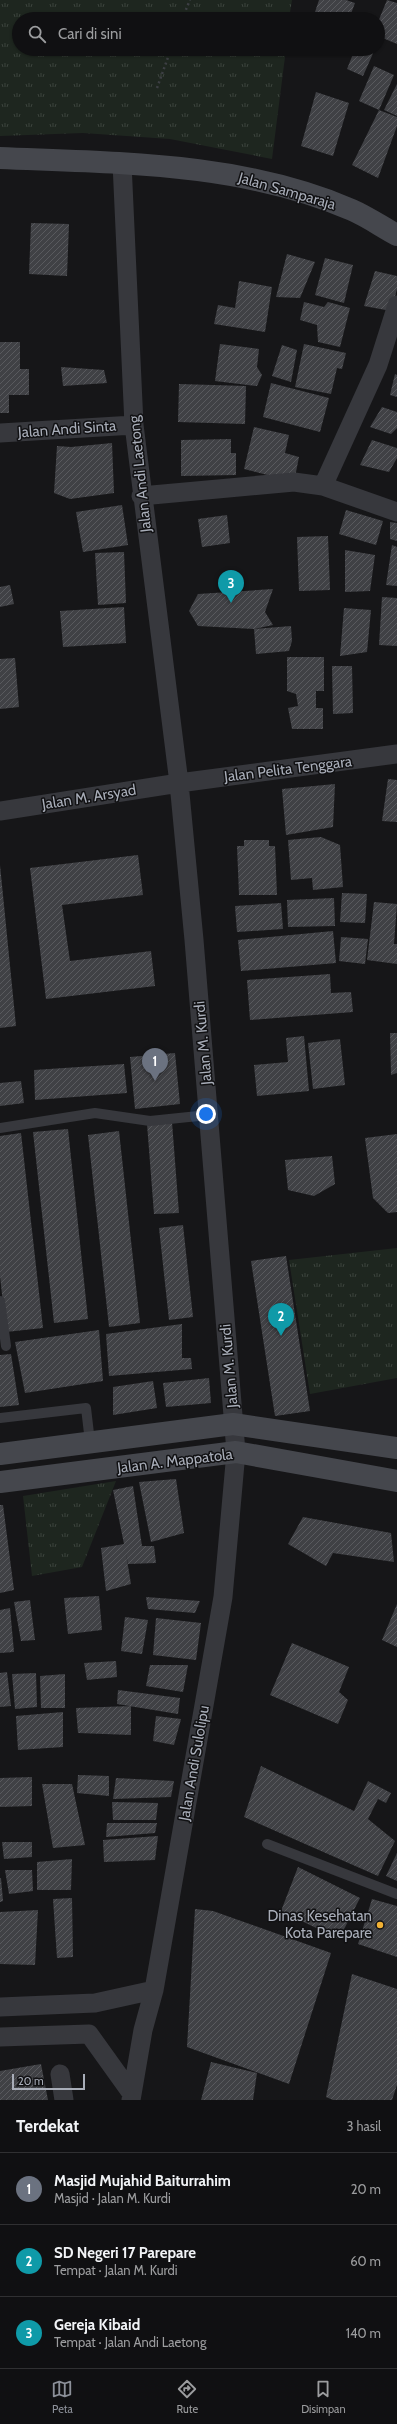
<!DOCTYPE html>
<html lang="id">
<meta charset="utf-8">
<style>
body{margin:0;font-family:Cabin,sans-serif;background:#19191b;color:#f1f3f6}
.scale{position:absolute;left:12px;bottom:10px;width:73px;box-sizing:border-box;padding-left:4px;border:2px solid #a8adb8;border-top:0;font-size:11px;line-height:14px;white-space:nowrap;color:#a8adb8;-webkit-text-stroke:3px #111113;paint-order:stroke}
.you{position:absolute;left:206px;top:1114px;width:14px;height:14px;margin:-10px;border:3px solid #fff;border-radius:50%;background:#1a73e8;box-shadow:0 0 0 6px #1a73e833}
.badge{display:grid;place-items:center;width:26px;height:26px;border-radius:50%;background:#8c9099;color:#fff;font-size:13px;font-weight:700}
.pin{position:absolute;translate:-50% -33px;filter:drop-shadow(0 1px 2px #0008)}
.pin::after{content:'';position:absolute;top:21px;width:14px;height:12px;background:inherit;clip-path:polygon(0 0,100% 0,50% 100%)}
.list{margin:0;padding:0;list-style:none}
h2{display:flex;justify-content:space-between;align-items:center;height:52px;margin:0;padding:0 16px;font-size:17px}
h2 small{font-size:13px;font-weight:400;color:#9c9d9f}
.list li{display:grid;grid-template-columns:26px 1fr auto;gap:12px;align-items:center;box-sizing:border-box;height:72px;padding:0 16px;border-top:1px solid #303032}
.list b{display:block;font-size:15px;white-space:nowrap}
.list p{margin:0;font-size:13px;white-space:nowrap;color:#9c9d9f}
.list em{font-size:13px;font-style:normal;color:#9c9d9f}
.icon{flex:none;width:22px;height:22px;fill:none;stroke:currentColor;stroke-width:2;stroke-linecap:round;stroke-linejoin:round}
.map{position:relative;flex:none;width:397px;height:2100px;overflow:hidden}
.search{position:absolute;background:#101012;box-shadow:0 1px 3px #0004;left:12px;right:12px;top:12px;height:44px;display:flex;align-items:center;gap:10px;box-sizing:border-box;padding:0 14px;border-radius:22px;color:#9c9d9f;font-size:15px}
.sheet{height:268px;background:#101012}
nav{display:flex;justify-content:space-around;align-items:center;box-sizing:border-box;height:56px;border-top:1px solid #303032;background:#101012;font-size:11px;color:#9c9d9f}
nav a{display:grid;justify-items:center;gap:2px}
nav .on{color:#8c9099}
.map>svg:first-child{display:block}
</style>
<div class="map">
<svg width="397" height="2100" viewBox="0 0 397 2100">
<defs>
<pattern id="grass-tufts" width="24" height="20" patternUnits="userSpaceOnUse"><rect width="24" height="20" fill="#1e261f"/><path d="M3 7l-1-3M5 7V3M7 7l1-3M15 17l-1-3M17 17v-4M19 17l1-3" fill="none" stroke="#3c433d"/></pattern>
<pattern id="building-hatch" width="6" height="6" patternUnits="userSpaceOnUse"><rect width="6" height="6" fill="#404145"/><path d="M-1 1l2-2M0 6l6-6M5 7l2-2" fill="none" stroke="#595a5e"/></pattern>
</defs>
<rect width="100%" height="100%" fill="#161618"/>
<!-- grass -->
<path fill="url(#grass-tufts)" d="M 0,0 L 292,0 L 289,19 L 19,19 L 19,49 L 286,49 L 272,159 L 170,139 L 83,133 L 0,136 Z
M 397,1248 L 397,1378 L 310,1394 L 289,1260 Z
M 116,1481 L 82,1567 L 32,1576 L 23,1496 Z"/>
<!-- building -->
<path fill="url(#building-hatch)" d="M 319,0 L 346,0 L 355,3 L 349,19 L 333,19 L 315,12 Z
M 387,0 L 397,3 L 397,44 L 378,36 L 378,22 Z
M 355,49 L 375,49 L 363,76 L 347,69 Z
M 374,66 L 394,75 L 379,110 L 359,101 Z
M 397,84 L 397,116 L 384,110 Z
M 316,92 L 349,103 L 333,156 L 301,146 Z
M 379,110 L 397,117 L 397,126 L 378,178 L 352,165 Z
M 31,223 L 69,224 L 67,276 L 29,274 Z
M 287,254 L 315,262 L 300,298 L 276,297 Z
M 325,258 L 353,265 L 344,303 L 315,295 Z
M 375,271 L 397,276 L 397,289 L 391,311 L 364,306 Z
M 239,281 L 272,287 L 265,332 L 214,324 L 218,305 L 235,308 Z
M 304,302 L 324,307 L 328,302 L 350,308 L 340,347 L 318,342 L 317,325 L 300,320 Z
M 0,342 L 20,342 L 20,369 L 29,369 L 29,395 L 9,395 L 9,413 L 0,413 Z
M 220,344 L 259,349 L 257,367 L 262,375 L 257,386 L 215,381 Z
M 304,344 L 346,353 L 342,369 L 337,368 L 331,394 L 295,387 Z
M 282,345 L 297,350 L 291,382 L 272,376 Z
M 61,367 L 104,370 L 107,383 L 63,386 Z
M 395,374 L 397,375 L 397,397 L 390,395 Z
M 271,383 L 329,398 L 320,432 L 263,417 Z
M 179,384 L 246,386 L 245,424 L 178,422 Z
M 382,407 L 397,412 L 397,428 L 391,434 L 370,427 Z
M 254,427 L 289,435 L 285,453 L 299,457 L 294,482 L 244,469 Z
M 231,439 L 231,453 L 236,453 L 236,475 L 181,476 L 181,440 Z
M 372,440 L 397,448 L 397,458 L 389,472 L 360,465 Z
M 112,443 L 114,493 L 70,499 L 54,493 L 57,446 L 71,447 Z
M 122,505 L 128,545 L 83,552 L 76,512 Z
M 346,510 L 383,521 L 376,545 L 339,534 Z
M 227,515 L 230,543 L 202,547 L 198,519 Z
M 390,522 L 397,523 L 397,541 L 390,539 Z
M 328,536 L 330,590 L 299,591 L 297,537 Z
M 392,545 L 397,547 L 397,586 L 386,585 Z
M 345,550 L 375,555 L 370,591 L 345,592 Z
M 124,552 L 126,603 L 98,605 L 95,553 Z
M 10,585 L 14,604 L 0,607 L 0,587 Z
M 273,589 L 265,612 L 273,625 L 254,629 L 198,626 L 189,611 L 198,594 Z
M 382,597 L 397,598 L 397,646 L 379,645 Z
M 124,607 L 126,643 L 63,647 L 60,611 Z
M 344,608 L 371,610 L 367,652 L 340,656 Z
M 291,626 L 292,641 L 289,651 L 256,654 L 254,629 Z
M 287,657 L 324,657 L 324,691 L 316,691 L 316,708 L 323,708 L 323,729 L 292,729 L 288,708 L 298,706 L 296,694 L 287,691 Z
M 15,658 L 19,707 L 0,709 L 0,659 Z
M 332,666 L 352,666 L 353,713 L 333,714 Z
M 388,779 L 397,780 L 397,822 L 382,821 Z
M 335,784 L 333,827 L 286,835 L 282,789 Z
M 321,837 L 340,845 L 343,887 L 313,890 L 312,878 L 291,880 L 288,840 Z
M 244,840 L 269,840 L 269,846 L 275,846 L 277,895 L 239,895 L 237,846 L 244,846 Z
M 138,855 L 143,895 L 62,905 L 70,961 L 151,951 L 155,986 L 46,999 L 30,868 Z
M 0,865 L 16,1026 L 0,1028 Z
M 342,893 L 367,894 L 365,923 L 340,922 Z
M 334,898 L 335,926 L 288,927 L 287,900 Z
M 374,902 L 397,904 L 394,944 L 397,944 L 397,964 L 367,960 Z
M 281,903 L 283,929 L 237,932 L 235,906 Z
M 333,931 L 336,963 L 241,971 L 238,940 Z
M 341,937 L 368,939 L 365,964 L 339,961 Z
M 330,974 L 331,993 L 351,992 L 353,1012 L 250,1020 L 247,980 Z
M 390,1033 L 397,1033 L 397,1073 L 391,1075 Z
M 304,1036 L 309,1091 L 257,1096 L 254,1065 L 288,1062 L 286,1038 Z
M 340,1039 L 345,1085 L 313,1089 L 308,1043 Z
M 175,1053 L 180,1104 L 135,1109 L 130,1057 Z
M 124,1064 L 127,1093 L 35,1100 L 34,1070 Z
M 21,1081 L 24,1103 L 0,1106 L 0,1083 Z
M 172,1122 L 179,1213 L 154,1214 L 147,1124 Z
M 68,1129 L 88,1319 L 54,1323 L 33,1132 Z
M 119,1131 L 140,1323 L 109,1327 L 88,1135 Z
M 21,1133 L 43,1328 L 6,1332 L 0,1276 L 0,1136 Z
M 397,1134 L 397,1212 L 388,1213 L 373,1198 L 365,1138 Z
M 332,1156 L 335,1184 L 314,1196 L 288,1190 L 285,1160 Z
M 183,1225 L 193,1317 L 169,1320 L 159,1228 Z
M 286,1256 L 310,1411 L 275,1416 L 251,1261 Z
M 182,1324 L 182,1358 L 191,1358 L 192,1369 L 109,1376 L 106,1334 Z
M 99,1330 L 103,1381 L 25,1393 L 15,1342 Z
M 11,1354 L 19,1405 L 0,1407 L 0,1355 Z
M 209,1378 L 211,1403 L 166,1407 L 163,1383 Z
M 153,1381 L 157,1408 L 113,1415 L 113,1387 Z
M 176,1479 L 184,1533 L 151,1542 L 139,1482 Z
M 133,1486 L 142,1546 L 154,1546 L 156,1563 L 128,1564 L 126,1554 L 131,1584 L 106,1591 L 101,1548 L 124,1544 L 113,1490 Z
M 0,1505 L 3,1505 L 14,1590 L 0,1593 Z
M 303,1517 L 391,1533 L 394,1562 L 333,1553 L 326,1566 L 288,1544 Z
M 99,1596 L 102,1630 L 68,1634 L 64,1598 Z
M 146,1597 L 200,1601 L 195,1613 L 148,1609 Z
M 30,1600 L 35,1640 L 21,1641 L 14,1602 Z
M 397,1604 L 397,1647 L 382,1640 Z
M 10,1608 L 14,1652 L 0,1653 L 0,1610 Z
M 125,1617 L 148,1620 L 142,1654 L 121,1651 Z
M 156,1618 L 201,1623 L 196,1660 L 153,1655 Z
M 292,1643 L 349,1667 L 339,1692 L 348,1700 L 338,1724 L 270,1695 Z
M 116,1661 L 117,1677 L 87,1680 L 84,1663 Z
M 150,1665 L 188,1665 L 183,1692 L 146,1686 Z
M 7,1672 L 11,1706 L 0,1707 L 0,1673 Z
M 36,1673 L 37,1707 L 15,1709 L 12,1674 Z
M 65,1674 L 65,1708 L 41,1708 L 40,1676 Z
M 118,1690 L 180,1698 L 178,1714 L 117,1704 Z
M 131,1706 L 131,1735 L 78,1733 L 76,1708 Z
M 63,1712 L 63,1747 L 18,1750 L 16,1716 Z
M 156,1716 L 181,1719 L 174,1745 L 153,1741 Z
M 261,1766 L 354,1811 L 368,1781 L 391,1793 L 386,1803 L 378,1799 L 368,1819 L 395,1841 L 378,1876 L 244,1817 Z
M 78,1775 L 109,1776 L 109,1796 L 77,1793 Z
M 32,1777 L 32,1806 L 0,1807 L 0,1778 Z
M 116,1778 L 174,1781 L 171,1797 L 113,1799 Z
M 42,1784 L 72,1784 L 85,1845 L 53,1848 Z
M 112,1802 L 158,1803 L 156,1820 L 113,1820 Z
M 107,1823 L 157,1823 L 155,1833 L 106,1837 Z
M 158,1836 L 155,1860 L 104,1862 L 103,1840 Z
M 2,1842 L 32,1842 L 32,1857 L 4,1859 Z
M 397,1853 L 397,1881 L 386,1876 Z
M 72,1859 L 71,1890 L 37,1890 L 37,1862 Z
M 298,1867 L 360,1898 L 339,1939 L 281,1911 Z
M 5,1870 L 32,1870 L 33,1891 L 9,1894 Z
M 0,1878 L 1,1878 L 3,1901 L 0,1902 Z
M 72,1898 L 73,1957 L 57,1958 L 53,1899 Z
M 372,1899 L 397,1906 L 397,1957 L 358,1944 Z
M 195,1909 L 213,1911 L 331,1953 L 289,2084 L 187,2047 Z
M 38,1910 L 35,1965 L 0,1964 L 0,1912 Z
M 352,1974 L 397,1989 L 397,2085 L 392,2100 L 333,2100 L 326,2097 Z
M 211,2062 L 257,2073 L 253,2100 L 201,2100 Z
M 41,2064 L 48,2100 L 0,2100 L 0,2071 Z"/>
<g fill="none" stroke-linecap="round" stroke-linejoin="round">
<!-- path -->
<path stroke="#3d3f44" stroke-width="2.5" stroke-dasharray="2 3" stroke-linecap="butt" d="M 182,19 L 190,0
M 157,88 L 171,49"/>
<!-- lane -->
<path stroke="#37383d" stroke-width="10" d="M 0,1128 L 95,1113 L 150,1121 L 208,1115
M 0,1301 L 6,1346
M 0,1418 L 86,1408 L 90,1442
M 267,1844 L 397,1894"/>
<!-- street -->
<path stroke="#37383d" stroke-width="19" d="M 122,163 L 134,425 L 179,783 L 194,940 L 236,1452 L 223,1597 L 154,1990 L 143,2030 L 131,2100
M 0,433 L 134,425
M 323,486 L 378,365 L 397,305
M 141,496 L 294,482 L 323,486 L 397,512
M 0,811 L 179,783 L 397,754
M 0,2007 L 95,2003 L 154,1990
M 0,2037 L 89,2034 L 132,2094
M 60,2074 L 64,2100"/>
<!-- secondary -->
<path stroke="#45474d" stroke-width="22" d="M 0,158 C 118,163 241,162 352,210 C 368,217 382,227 397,235
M 0,1454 L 233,1424 L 397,1448
M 0,1482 L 236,1452 L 397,1481"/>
</g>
<!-- markers -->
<circle fill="#f2b134" stroke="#111113" stroke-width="1.5" cx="380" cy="1925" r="4"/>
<g text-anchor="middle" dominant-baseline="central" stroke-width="3" stroke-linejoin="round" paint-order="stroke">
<!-- street labels -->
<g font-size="15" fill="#a8adb8" stroke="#111113">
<text transform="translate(287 191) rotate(16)">Jalan Samparaja</text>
<text transform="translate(67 429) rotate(-4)">Jalan Andi Sinta</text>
<text transform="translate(140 474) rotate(-96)">Jalan Andi Laetong</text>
<text transform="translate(288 769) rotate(-7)">Jalan Pelita Tenggara</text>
<text transform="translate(89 797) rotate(-9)">Jalan M. Arsyad</text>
<text transform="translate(203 1043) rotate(-95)">Jalan M. Kurdi</text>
<text transform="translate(229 1366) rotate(-95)">Jalan M. Kurdi</text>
<text transform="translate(175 1461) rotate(-7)">Jalan A. Mappatola</text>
<text transform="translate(194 1763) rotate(-80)">Jalan Andi Sulolipu</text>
</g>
<!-- poi labels -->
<g font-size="15" fill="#a8adb8" stroke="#111113" text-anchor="end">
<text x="372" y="1916">Dinas Kesehatan<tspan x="372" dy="17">Kota Parepare</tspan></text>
</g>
</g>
</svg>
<div class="scale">20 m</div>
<div class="you"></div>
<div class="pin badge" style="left:155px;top:1081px;background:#6b7280">1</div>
<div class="pin badge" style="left:281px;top:1336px;background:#0f9aa8">2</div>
<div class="pin badge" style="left:231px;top:603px;background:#0f9aa8">3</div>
<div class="search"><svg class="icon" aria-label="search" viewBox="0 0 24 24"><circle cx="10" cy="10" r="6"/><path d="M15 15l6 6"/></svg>Cari di sini</div>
</div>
<section class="sheet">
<h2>Terdekat<small>3 hasil</small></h2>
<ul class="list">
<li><span class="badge" style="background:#6b7280">1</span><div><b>Masjid Mujahid Baiturrahim</b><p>Masjid · Jalan M. Kurdi</p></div><em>20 m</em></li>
<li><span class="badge" style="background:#0f9aa8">2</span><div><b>SD Negeri 17 Parepare</b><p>Tempat · Jalan M. Kurdi</p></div><em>60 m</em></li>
<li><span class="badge" style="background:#0f9aa8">3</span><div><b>Gereja Kibaid</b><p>Tempat · Jalan Andi Laetong</p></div><em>140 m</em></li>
</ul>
</section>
<nav>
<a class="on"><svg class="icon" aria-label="map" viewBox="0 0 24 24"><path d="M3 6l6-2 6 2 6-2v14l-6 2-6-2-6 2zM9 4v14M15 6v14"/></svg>Peta</a>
<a><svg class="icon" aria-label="directions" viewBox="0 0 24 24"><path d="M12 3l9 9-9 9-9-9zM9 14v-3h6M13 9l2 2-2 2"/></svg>Rute</a>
<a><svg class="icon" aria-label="saved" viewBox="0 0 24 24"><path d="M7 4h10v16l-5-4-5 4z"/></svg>Disimpan</a>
</nav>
